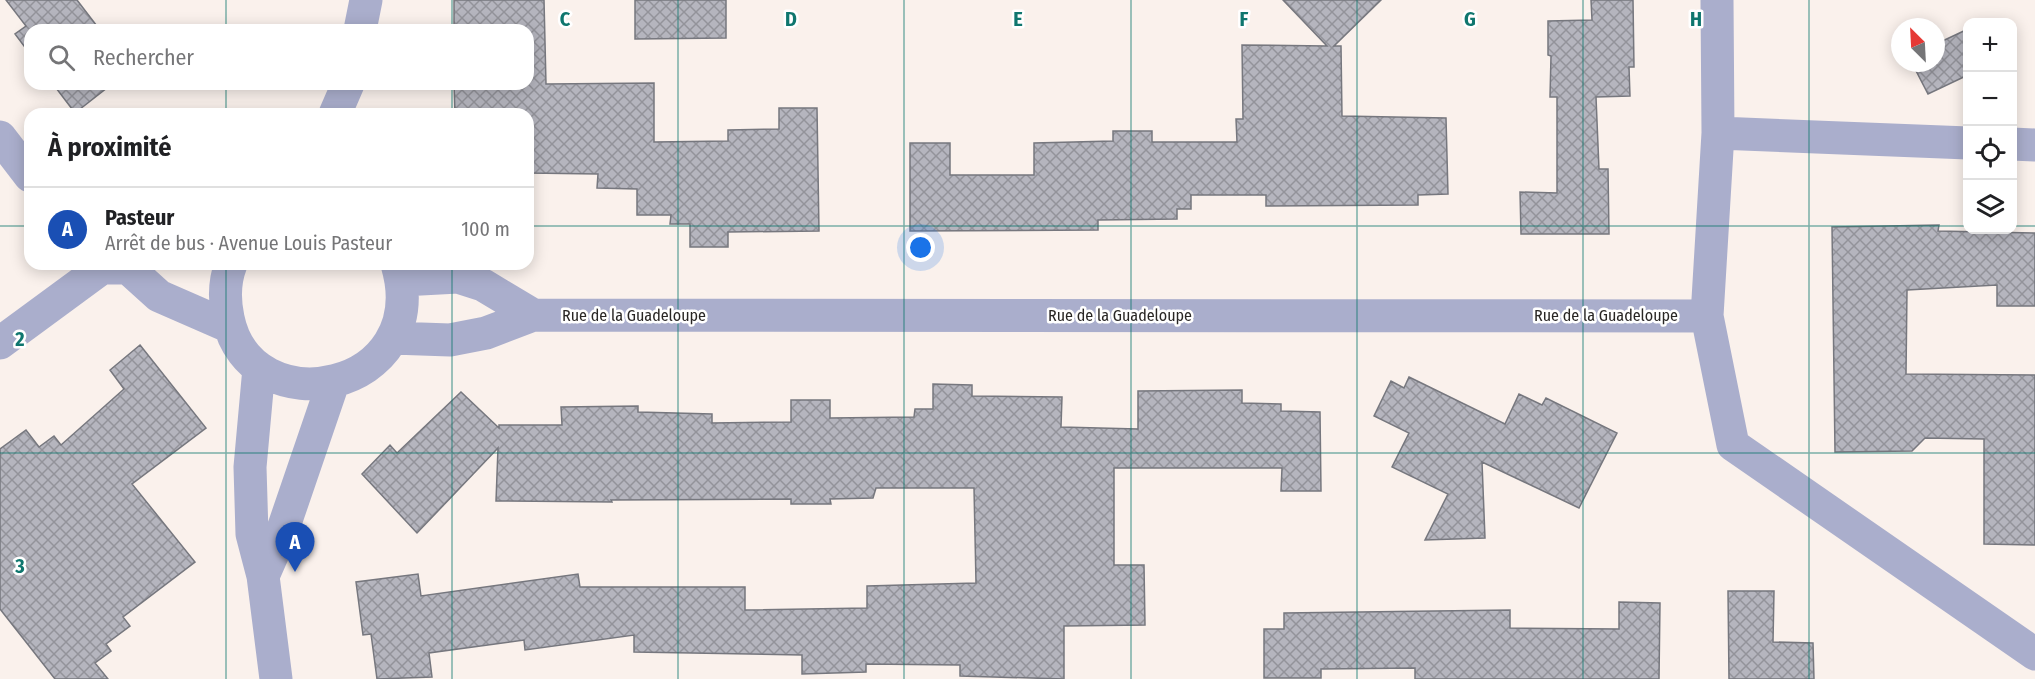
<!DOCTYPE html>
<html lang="fr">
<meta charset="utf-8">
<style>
body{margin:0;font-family:"Fira Sans Condensed",sans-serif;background:#f2f2f2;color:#202124}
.controls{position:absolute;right:18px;top:18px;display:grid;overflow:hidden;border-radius:12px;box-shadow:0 3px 15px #0003}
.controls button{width:54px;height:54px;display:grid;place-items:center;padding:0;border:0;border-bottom:2px solid #e0e0e0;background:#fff;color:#202124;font:30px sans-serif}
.compass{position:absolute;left:1891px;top:18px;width:54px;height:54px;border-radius:50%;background:#fff;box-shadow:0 3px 15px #0003;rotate:336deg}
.you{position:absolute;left:921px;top:248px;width:21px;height:21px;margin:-15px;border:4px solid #fff;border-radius:50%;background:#1a73e8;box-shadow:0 0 0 9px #1a73e833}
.badge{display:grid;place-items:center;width:39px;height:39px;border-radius:50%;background:#1a73e8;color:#fff;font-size:20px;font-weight:700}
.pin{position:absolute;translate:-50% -50px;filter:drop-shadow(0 2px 3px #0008)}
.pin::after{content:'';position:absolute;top:32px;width:21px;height:18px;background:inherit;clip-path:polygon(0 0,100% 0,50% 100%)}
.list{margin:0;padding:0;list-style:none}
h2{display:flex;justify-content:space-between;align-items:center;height:78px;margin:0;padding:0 24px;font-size:26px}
h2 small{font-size:20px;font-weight:400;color:#757577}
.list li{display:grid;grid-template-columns:39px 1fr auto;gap:18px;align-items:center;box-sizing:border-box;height:84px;padding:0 24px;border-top:2px solid #e0e0e0}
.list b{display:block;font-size:22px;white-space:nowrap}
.list p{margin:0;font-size:20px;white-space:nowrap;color:#757577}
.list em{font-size:20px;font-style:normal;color:#757577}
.icon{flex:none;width:33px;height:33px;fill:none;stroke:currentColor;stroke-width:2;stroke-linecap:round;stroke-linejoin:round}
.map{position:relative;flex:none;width:2035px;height:679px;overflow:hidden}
.search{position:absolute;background:#fff;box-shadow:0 3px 15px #0003;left:24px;top:24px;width:510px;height:66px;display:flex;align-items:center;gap:15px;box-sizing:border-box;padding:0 21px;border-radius:18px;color:#757577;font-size:22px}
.panel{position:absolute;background:#fff;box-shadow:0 3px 15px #0003;left:24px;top:108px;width:510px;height:162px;border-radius:18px}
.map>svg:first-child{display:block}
</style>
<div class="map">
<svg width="2035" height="679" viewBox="0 0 2035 679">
<defs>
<pattern id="building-cross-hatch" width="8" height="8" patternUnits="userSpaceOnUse" patternTransform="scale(1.5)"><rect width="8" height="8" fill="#b5b5be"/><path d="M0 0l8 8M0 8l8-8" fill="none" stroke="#93939a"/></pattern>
</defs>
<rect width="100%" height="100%" fill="#faf1ec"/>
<!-- building -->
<path fill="url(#building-cross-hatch)" stroke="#76777e" stroke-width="1.5" d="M 6,0 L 77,0 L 100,30 L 30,30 L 30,54 L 15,34 L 26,26 Z
M 454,0 L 544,0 L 546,84 L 654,83 L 654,142 L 728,141 L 728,130 L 779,129 L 779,108 L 817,108 L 819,231 L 728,232 L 728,247 L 690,247 L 690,224 L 670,224 L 671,215 L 637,215 L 637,189 L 597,188 L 598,174 L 528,173 L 528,114 L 455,114 L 454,84 L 528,84 L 528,30 L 454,30 Z
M 635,0 L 726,0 L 726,38 L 635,39 Z
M 1283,0 L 1381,0 L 1334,46 L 1341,46 L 1342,116 L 1446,118 L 1448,194 L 1418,195 L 1418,205 L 1266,206 L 1266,195 L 1191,195 L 1191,209 L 1177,209 L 1177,219 L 1098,220 L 1098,230 L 910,231 L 910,143 L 950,143 L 950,175 L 1034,175 L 1034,143 L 1113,141 L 1113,131 L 1152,131 L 1152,142 L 1237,142 L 1236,119 L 1243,119 L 1242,45 L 1327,46 Z
M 1591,0 L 1633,0 L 1634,67 L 1629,67 L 1630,96 L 1596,97 L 1599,169 L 1608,169 L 1609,234 L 1521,234 L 1520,192 L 1557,193 L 1557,97 L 1550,97 L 1551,56 L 1548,55 L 1548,21 L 1592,20 Z
M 1968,29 L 1968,75 L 1928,94 L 1912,63 L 1936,63 L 1936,44 Z
M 53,84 L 112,84 L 75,113 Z
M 1939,225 L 1938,231 L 2035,233 L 2035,306 L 1997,306 L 1997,285 L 1907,290 L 1906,374 L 2035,375 L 2035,545 L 1984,544 L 1984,439 L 1925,438 L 1912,451 L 1835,452 L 1832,227 Z
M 140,345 L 206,428 L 132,484 L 195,562 L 123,617 L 130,626 L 106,644 L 111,651 L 95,663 L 108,679 L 55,679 L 0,609 L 0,449 L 26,430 L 39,447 L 54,436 L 61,445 L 124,389 L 110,370 Z
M 1409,377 L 1505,424 L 1519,394 L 1542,405 L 1546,398 L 1617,433 L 1579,508 L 1482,462 L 1485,538 L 1425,540 L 1448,494 L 1392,467 L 1409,433 L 1374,416 L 1391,381 L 1404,388 Z
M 933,384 L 972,385 L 972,396 L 1062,397 L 1061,427 L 1138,429 L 1138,391 L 1242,390 L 1242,403 L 1281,404 L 1281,411 L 1320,412 L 1321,491 L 1281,491 L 1282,468 L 1114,468 L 1114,565 L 1144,565 L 1145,625 L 1064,626 L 1064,679 L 960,676 L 960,665 L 866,664 L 866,672 L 802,674 L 802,655 L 634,652 L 634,635 L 525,650 L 524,640 L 429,653 L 432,677 L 377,679 L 371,634 L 363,635 L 356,582 L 418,574 L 421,596 L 578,574 L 580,587 L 745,587 L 745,610 L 867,608 L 867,586 L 976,583 L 974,488 L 876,488 L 873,498 L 830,499 L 831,504 L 791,504 L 791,499 L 611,500 L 612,502 L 496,501 L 498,448 L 417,533 L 362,474 L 390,445 L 397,453 L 461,392 L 499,428 L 499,425 L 562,425 L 561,407 L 638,406 L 638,412 L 712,414 L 712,423 L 791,422 L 791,400 L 830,400 L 830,418 L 914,417 L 915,409 L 933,409 Z
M 1728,591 L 1774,591 L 1773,642 L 1813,643 L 1814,679 L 1729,679 Z
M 1619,602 L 1660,603 L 1659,679 L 1415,679 L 1415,668 L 1321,669 L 1321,678 L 1264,678 L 1264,629 L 1284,629 L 1284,613 L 1510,610 L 1510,628 L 1619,629 Z"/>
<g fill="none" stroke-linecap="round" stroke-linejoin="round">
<!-- minor -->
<path stroke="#aaaecc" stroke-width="33" d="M 360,30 L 366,0
M 335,114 L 348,84
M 1718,133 L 1968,143
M 0,137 L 30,176
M 2012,144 L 2035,145
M 231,264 C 224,282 224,299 228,318 C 250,428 435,393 397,264
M 128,268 L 159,296 L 230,327
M 402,280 L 458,277 L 483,285 L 533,315
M 1707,316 L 1718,133 L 1717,0
M 392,338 L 450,340 L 486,333 L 533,315 L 1707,316 L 1733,445 L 2035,654
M 0,343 L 102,268 L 128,268 L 140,264
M 259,368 L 250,467 L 252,534 L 263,576 L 276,679
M 263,576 L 281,535 L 333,383"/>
</g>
<!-- grid -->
<path fill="none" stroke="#0f766e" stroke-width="1.5" stroke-opacity="0.55" d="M 226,0 L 226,30M 452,0 L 452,30M 678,0 L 678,679M 904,0 L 904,679M 1131,0 L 1131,679M 1357,0 L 1357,679M 1583,0 L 1583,679M 1809,0 L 1809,679M 226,84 L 226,114M 452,84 L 452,114M 0,226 L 30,226M 528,226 L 1968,226M 2012,226 L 2035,226M 226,264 L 226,679M 452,264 L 452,679M 0,453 L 2035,453"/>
<g text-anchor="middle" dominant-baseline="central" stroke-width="5" stroke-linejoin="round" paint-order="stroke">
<!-- street labels -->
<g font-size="16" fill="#292624" stroke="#fff">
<text x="634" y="315">Rue de la Guadeloupe</text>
<text x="1120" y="315">Rue de la Guadeloupe</text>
<text x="1606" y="315">Rue de la Guadeloupe</text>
</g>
</g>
<g font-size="20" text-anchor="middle" font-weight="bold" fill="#0f766e" stroke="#fff" stroke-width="5" stroke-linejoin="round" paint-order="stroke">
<text x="565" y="26">C</text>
<text x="791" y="26">D</text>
<text x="1018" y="26">E</text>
<text x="1244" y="26">F</text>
<text x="1470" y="26">G</text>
<text x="1696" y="26">H</text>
<text x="20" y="346">2</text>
<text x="20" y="573">3</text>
</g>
</svg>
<div class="controls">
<button>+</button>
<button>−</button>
<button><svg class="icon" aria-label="locate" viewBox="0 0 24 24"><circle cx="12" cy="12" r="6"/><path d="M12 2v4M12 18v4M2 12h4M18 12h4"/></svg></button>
<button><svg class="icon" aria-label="layers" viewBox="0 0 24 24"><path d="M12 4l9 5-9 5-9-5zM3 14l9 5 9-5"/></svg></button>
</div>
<svg class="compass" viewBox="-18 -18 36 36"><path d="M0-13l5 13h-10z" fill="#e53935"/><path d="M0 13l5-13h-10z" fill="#757577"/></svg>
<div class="you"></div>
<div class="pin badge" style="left:295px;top:572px;background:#1a4fb4">A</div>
<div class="search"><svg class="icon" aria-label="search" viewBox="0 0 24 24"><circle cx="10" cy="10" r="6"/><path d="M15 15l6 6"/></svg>Rechercher</div>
<section class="panel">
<h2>À proximité<small></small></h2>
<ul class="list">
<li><span class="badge" style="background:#1a4fb4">A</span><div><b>Pasteur</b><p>Arrêt de bus · Avenue Louis Pasteur</p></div><em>100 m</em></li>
</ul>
</section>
</div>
